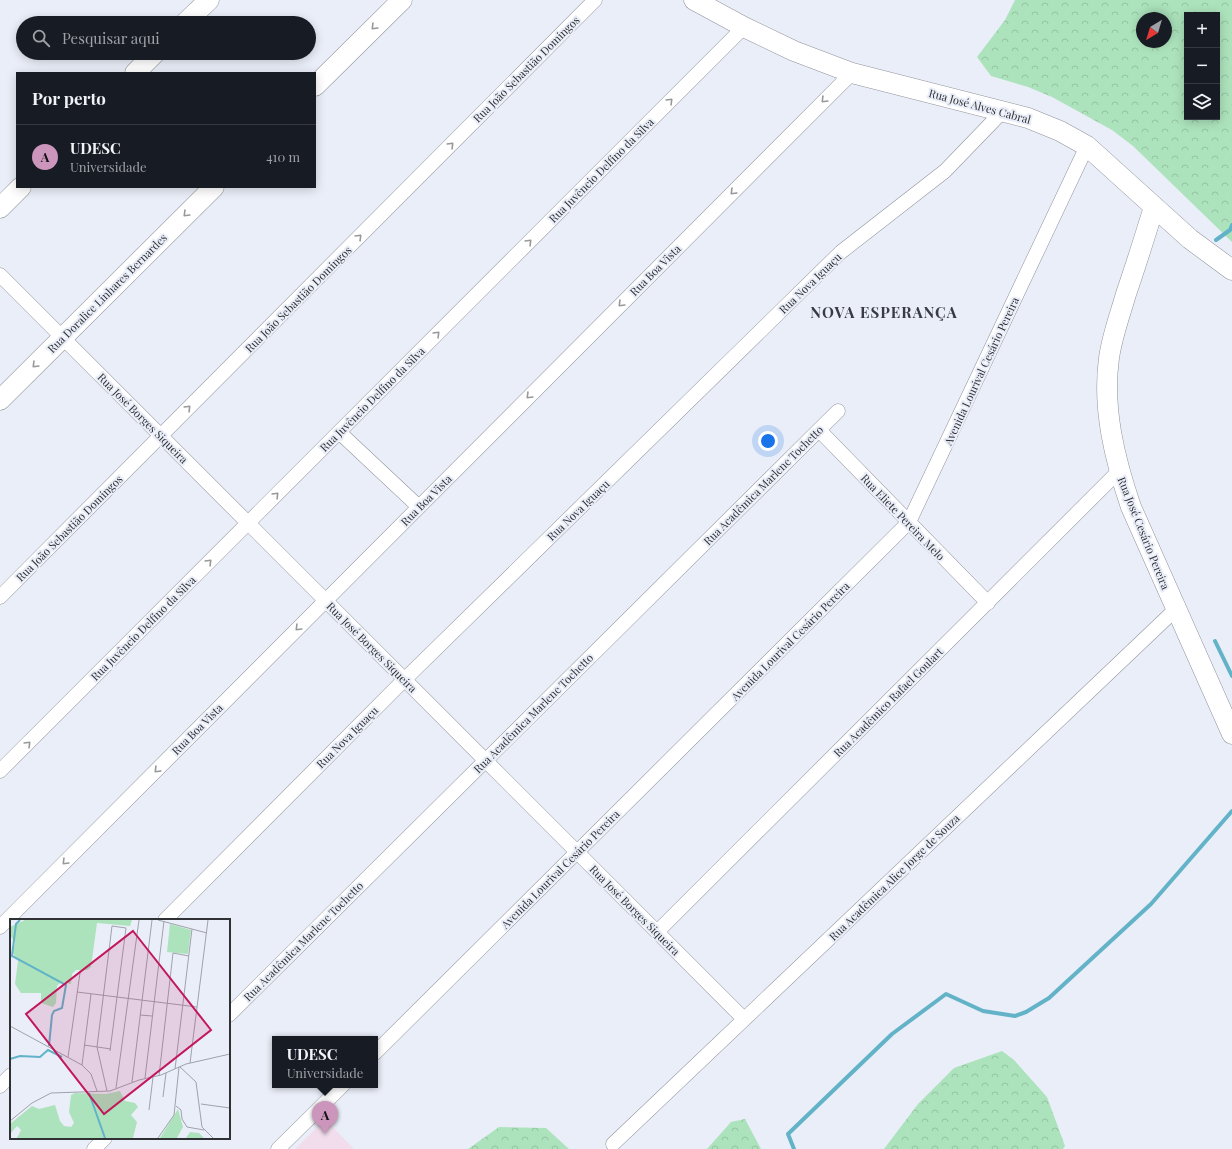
<!DOCTYPE html>
<html lang="pt">
<meta charset="utf-8">
<style>
body{margin:0;font-family:"Playfair Display",serif;background:#242831;color:#f1f3f6}
.controls{position:absolute;right:12px;top:12px;display:grid;overflow:hidden;border-radius:0px;box-shadow:0 2px 10px #0003}
.controls button{width:36px;height:36px;display:grid;place-items:center;padding:0;border:0;border-bottom:1px solid #363941;background:#171b24;color:#f1f3f6;font:20px sans-serif}
.compass{position:absolute;left:1136px;top:12px;width:36px;height:36px;border-radius:50%;background:#171b24;box-shadow:0 2px 10px #0003;rotate:218deg}
.you{position:absolute;left:768px;top:441px;width:14px;height:14px;margin:-10px;border:3px solid #fff;border-radius:50%;background:#1a73e8;box-shadow:0 0 0 6px #1a73e833}
.badge{display:grid;place-items:center;width:26px;height:26px;border-radius:50%;background:#cc95bc;color:#111;font-size:13px;font-weight:700}
.pin{position:absolute;translate:-50% -33px;filter:drop-shadow(0 1px 2px #0008)}
.pin::after{content:'';position:absolute;top:21px;width:14px;height:12px;background:inherit;clip-path:polygon(0 0,100% 0,50% 100%)}
.popup{position:absolute;left:272px;top:1036px;width:106px;height:52px;box-sizing:border-box;display:grid;place-content:center;border-radius:0px;background:#171b24;filter:drop-shadow(0 1px 3px #0005);font-size:13px;white-space:nowrap;color:#9ea1a6}
.popup b{font-size:15px;color:#f1f3f6}
.popup::after{content:'';position:absolute;left:50%;top:100%;margin-left:-8px;border:8px solid transparent;border-top-color:#171b24}
.list{margin:0;padding:0;list-style:none}
h2{display:flex;justify-content:space-between;align-items:center;height:52px;margin:0;padding:0 16px;font-size:17px}
h2 small{font-size:13px;font-weight:400;color:#9ea1a6}
.list li{display:grid;grid-template-columns:26px 1fr auto;gap:12px;align-items:center;box-sizing:border-box;height:64px;padding:0 16px;border-top:1px solid #363941}
.list b{display:block;font-size:15px;white-space:nowrap}
.list p{margin:0;font-size:13px;white-space:nowrap;color:#9ea1a6}
.list em{font-size:13px;font-style:normal;color:#9ea1a6}
.icon{flex:none;width:22px;height:22px;fill:none;stroke:currentColor;stroke-width:2;stroke-linecap:round;stroke-linejoin:round}
.map{position:relative;flex:none;width:1232px;height:1149px;overflow:hidden}
.search{position:absolute;background:#171b24;box-shadow:0 2px 10px #0003;left:16px;top:16px;width:300px;height:44px;display:flex;align-items:center;gap:10px;box-sizing:border-box;padding:0 14px;border-radius:22px;color:#9ea1a6;font-size:15px}
.panel{position:absolute;background:#171b24;box-shadow:0 2px 10px #0003;left:16px;top:72px;width:300px;height:116px;border-radius:0px}
.map>svg:first-child{display:block}
</style>
<div class="map">
<svg width="1232" height="1149" viewBox="0 0 1232 1149">
<defs>
<pattern id="forest-crowns" width="20" height="18" patternUnits="userSpaceOnUse"><rect width="20" height="18" fill="#ace3bc"/><path d="M2 6a3 3 0 1 1 6 0M12 15a3 3 0 1 1 6 0" fill="none" stroke="#94c3a2"/></pattern>
</defs>
<rect width="100%" height="100%" fill="#eaeef8"/>
<!-- education -->
<path fill="#f2ddec" d="M 325,1119 L 354,1149 L 295,1149 Z"/>
<!-- forest -->
<path fill="url(#forest-crowns)" fill-rule="evenodd" d="M 1015,0 L 1232,0 L 1232,242 L 1133,146 L 1112,130 L 1052,97 L 1028,87 L 991,76 L 977,57 L 1005,20 ZM 1187,15 L 1217,15 L 1217,117 L 1187,117 ZM 1142,18 L 1166,18 L 1166,42 L 1142,42 Z
M 1002,1051 L 1014,1060 L 1047,1097 L 1065,1146 L 1063,1149 L 884,1149 L 918,1104 L 954,1068 Z
M 745,1119 L 761,1149 L 707,1149 L 731,1122 Z
M 499,1127 L 546,1128 L 569,1149 L 468,1149 Z"/>
<g fill="none" stroke-linecap="round" stroke-linejoin="round">
<!-- stream -->
<path stroke="#63b3c8" stroke-width="4" d="M 1216,240 L 1230,230 L 1232,225
M 1215,641 L 1232,676
M 794,1149 L 788,1134 L 892,1034 L 946,994 L 983,1011 L 1015,1016 L 1026,1012 L 1049,998 L 1151,904 L 1232,811"/>
<defs>
<path id="street" d="M 0,275 L 744,1019
M 819,430 L 988,603
M 339,432 L 419,507
M 0,597 L 595,0
M 0,771 L 744,27
M 165,920 L 404,680 L 841,252 L 945,171 L 1002,112
M 0,927 L 852,73
M 657,932 L 1119,471
M 229,1015 L 838,411
M 375,1053 L 909,522 L 1087,146
M 0,1086 L 11,1075
M 613,1144 L 1176,609
M 94,1149 L 105,1138
M 278,1149 L 343,1085"/>
<path id="secondary" d="M 694,0 L 744,27 L 794,51 L 852,73 L 1028,118 L 1060,131 L 1087,146 L 1190,239 L 1232,270
M 185,23 L 209,0
M 135,73 L 155,53
M 315,86 L 402,0
M 1154,207 C 1145,236 1136,265 1126,294 C 1120,315 1112,336 1109,358 C 1102,409 1115,460 1131,507 L 1232,734
M 0,208 L 21,187
M 0,400 L 214,187"/>
</defs>
<!-- street casing -->
<use href="#street" stroke="#90939c" stroke-width="15"/>
<!-- secondary casing -->
<use href="#secondary" stroke="#90939c" stroke-width="21"/>
<!-- street -->
<use href="#street" stroke="#fff" stroke-width="14"/>
<!-- secondary -->
<use href="#secondary" stroke="#fff" stroke-width="20"/>
</g>
<!-- one-way arrows -->
<defs><path id="oneway-chevron" d="M-2-3.5L2.5 0L-2 3.5" fill="none" stroke-width="1.6" stroke-linecap="round" stroke-linejoin="round"/></defs>
<g stroke="#97989a">
<use href="#oneway-chevron" transform="translate(374 27) rotate(135)"/>
<use href="#oneway-chevron" transform="translate(824 100) rotate(135)"/>
<use href="#oneway-chevron" transform="translate(670 101) rotate(-45)"/>
<use href="#oneway-chevron" transform="translate(451 145) rotate(-45)"/>
<use href="#oneway-chevron" transform="translate(733 192) rotate(135)"/>
<use href="#oneway-chevron" transform="translate(186 214) rotate(135)"/>
<use href="#oneway-chevron" transform="translate(359 237) rotate(-45)"/>
<use href="#oneway-chevron" transform="translate(529 242) rotate(-45)"/>
<use href="#oneway-chevron" transform="translate(621 304) rotate(135)"/>
<use href="#oneway-chevron" transform="translate(437 334) rotate(-45)"/>
<use href="#oneway-chevron" transform="translate(35 365) rotate(135)"/>
<use href="#oneway-chevron" transform="translate(529 396) rotate(135)"/>
<use href="#oneway-chevron" transform="translate(188 408) rotate(-45)"/>
<use href="#oneway-chevron" transform="translate(276 495) rotate(-45)"/>
<use href="#oneway-chevron" transform="translate(209 562) rotate(-45)"/>
<use href="#oneway-chevron" transform="translate(298 628) rotate(135)"/>
<use href="#oneway-chevron" transform="translate(28 744) rotate(-45)"/>
<use href="#oneway-chevron" transform="translate(157 770) rotate(135)"/>
<use href="#oneway-chevron" transform="translate(65 862) rotate(135)"/>
</g>
<g text-anchor="middle" dominant-baseline="central" stroke-width="4" stroke-linejoin="round" paint-order="stroke">
<!-- street labels -->
<g font-size="11" fill="#2f3134" stroke="#eaeef8">
<text transform="translate(526 69) rotate(-45)">Rua João Sebastião Domingos</text>
<text transform="translate(980 106) rotate(15)">Rua José Alves Cabral</text>
<text transform="translate(601 170) rotate(-45)">Rua Juvêncio Delfino da Silva</text>
<text transform="translate(655 270) rotate(-45)">Rua Boa Vista</text>
<text transform="translate(810 283) rotate(-44)">Rua Nova Iguaçu</text>
<text transform="translate(107 293) rotate(-45)">Rua Doralice Linhares Bernardes</text>
<text transform="translate(298 299) rotate(-45)">Rua João Sebastião Domingos</text>
<text transform="translate(981 371) rotate(-65)">Avenida Lourival Cesário Pereira</text>
<text transform="translate(372 399) rotate(-45)">Rua Juvêncio Delfino da Silva</text>
<text transform="translate(143 418) rotate(45)">Rua José Borges Siqueira</text>
<text transform="translate(763 485) rotate(-45)">Rua Acadêmica Marlene Tochetto</text>
<text transform="translate(426 500) rotate(-45)">Rua Boa Vista</text>
<text transform="translate(578 510) rotate(-44)">Rua Nova Iguaçu</text>
<text transform="translate(903 517) rotate(46)">Rua Eliete Pereira Melo</text>
<text transform="translate(69 528) rotate(-45)">Rua João Sebastião Domingos</text>
<text transform="translate(1144 533) rotate(68)">Rua José Cesário Pereira</text>
<text transform="translate(143 628) rotate(-45)">Rua Juvêncio Delfino da Silva</text>
<text transform="translate(790 641) rotate(-45)">Avenida Lourival Cesário Pereira</text>
<text transform="translate(372 647) rotate(45)">Rua José Borges Siqueira</text>
<text transform="translate(888 702) rotate(-45)">Rua Acadêmico Rafael Goulart</text>
<text transform="translate(533 713) rotate(-45)">Rua Acadêmica Marlene Tochetto</text>
<text transform="translate(197 729) rotate(-45)">Rua Boa Vista</text>
<text transform="translate(347 737) rotate(-45)">Rua Nova Iguaçu</text>
<text transform="translate(560 869) rotate(-45)">Avenida Lourival Cesário Pereira</text>
<text transform="translate(894 877) rotate(-44)">Rua Acadêmica Alice Jorge de Souza</text>
<text transform="translate(635 910) rotate(45)">Rua José Borges Siqueira</text>
<text transform="translate(303 941) rotate(-45)">Rua Acadêmica Marlene Tochetto</text>
</g>
<!-- district labels -->
<g font-size="15" font-weight="bold" letter-spacing="1" fill="#383b43" stroke="#eaeef8">
<text x="884" y="312">NOVA ESPERANÇA</text>
</g>
</g>
<!-- overview -->
<g transform="translate(10 919)">
<rect width="220" height="220" fill="#eaeef8"/>
<path d="M 160,5 L 181,11 L 178,35 L 157,33 Z" fill="#ace3bc"/>
<path d="M 15,1 L 122,1 L 120,7 L 87,4 L 81,48 L 77,51 L 66,51 L 62,55 L 61,65 L 51,63 L 47,67 L 46,84 L 43,88 L 31,84 L 31,74 L 11,74 L 5,65 L 8,42 L 3,34 L 5,24 L 0,16 L 0,8 ZM 110,172 L 115,182 L 125,184 L 128,188 L 121,196 L 127,203 L 123,219 L 7,219 L 11,211 L 7,207 L 0,215 L 0,205 L 22,187 L 29,190 L 45,186 L 50,202 L 54,207 L 61,208 L 64,204 L 59,193 L 61,176 L 65,174 L 96,175 ZM 168,190 L 173,208 L 167,219 L 150,219 ZM 180,213 L 189,214 L 194,219 L 176,219 Z" fill="#ace3bc"/>
<path fill="none" stroke="#63b3c8" stroke-width="2" d="M 10,1 L 6,5 L 2,37 L 56,66 L 52,89 L 44,92 L 42,96 L 39,127M 0,140 L 10,137 L 30,138 L 38,131 L 52,138M 79,174 L 95,219"/>
<path fill="none" stroke="#9fa2aa" stroke-width="1" d="M 148,1 L 197,14M 67,73 L 187,88M 130,96 L 142,97M 0,107 L 72,146 L 81,155 L 87,172M 74,126 L 101,130M 58,138 L 70,54M 180,144 L 198,1M 72,146 L 81,75M 170,148 L 186,163 L 192,208 L 203,219M 165,150 L 182,10M 149,157 L 163,34 L 179,37M 135,159 L 154,2M 122,163 L 142,1M 106,169 L 129,1M 97,172 L 87,128 L 102,7 L 116,9 L 100,132M 153,178 L 156,154M 191,185 L 220,189M 166,187 L 171,191 L 172,200 L 177,208 L 194,211M 139,191 L 143,158M 0,202 L 22,184 L 41,174 L 100,172 L 129,161 L 151,156 L 176,145 L 220,135M 148,219 L 164,196 L 169,148"/>
<path fill="#c2185b" fill-opacity="0.15" stroke="#c2185b" stroke-width="2" d="M 123,12 L 201,111 L 94,195 L 16,95 Z"/>
<rect width="220" height="220" fill="none" stroke="#2f3134" stroke-width="2"/>
</g>
</svg>
<div class="controls">
<button>+</button>
<button>−</button>
<button><svg class="icon" aria-label="layers" viewBox="0 0 24 24"><path d="M12 4l9 5-9 5-9-5zM3 14l9 5 9-5"/></svg></button>
</div>
<svg class="compass" viewBox="-18 -18 36 36"><path d="M0-13l5 13h-10z" fill="#e53935"/><path d="M0 13l5-13h-10z" fill="#9ea1a6"/></svg>
<div class="you"></div>
<div class="pin badge" style="left:325px;top:1134px">A</div>
<div class="popup"><b>UDESC</b>Universidade</div>
<div class="search"><svg class="icon" aria-label="search" viewBox="0 0 24 24"><circle cx="10" cy="10" r="6"/><path d="M15 15l6 6"/></svg>Pesquisar aqui</div>
<section class="panel">
<h2>Por perto<small></small></h2>
<ul class="list">
<li><span class="badge">A</span><div><b>UDESC</b><p>Universidade</p></div><em>410 m</em></li>
</ul>
</section>
</div>
